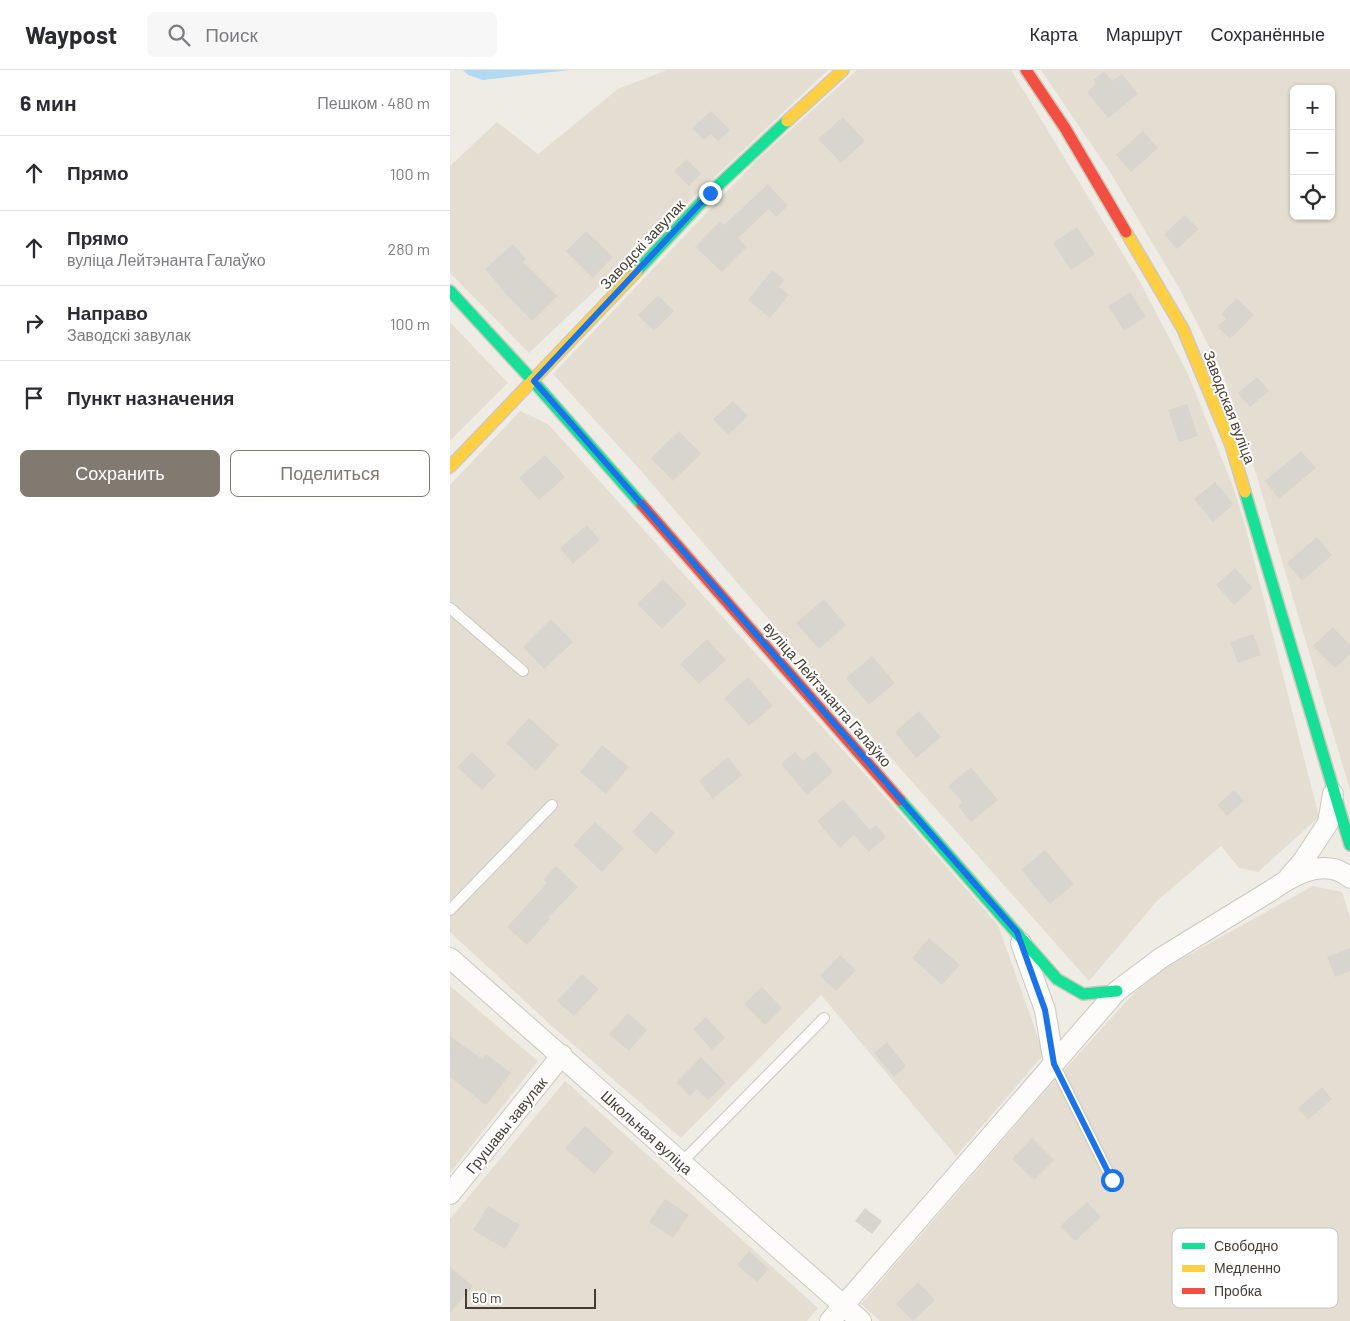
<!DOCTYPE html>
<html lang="ru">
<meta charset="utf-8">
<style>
body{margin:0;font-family:Barlow,sans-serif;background:#f7f7f7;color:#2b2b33}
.controls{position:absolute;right:15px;top:15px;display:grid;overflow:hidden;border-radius:8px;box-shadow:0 1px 4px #0004}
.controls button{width:45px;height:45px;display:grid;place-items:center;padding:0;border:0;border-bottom:1px solid #e1e1e2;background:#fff;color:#2b2b33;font:25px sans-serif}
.scale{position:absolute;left:15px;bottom:12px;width:131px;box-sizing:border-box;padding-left:5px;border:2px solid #453d32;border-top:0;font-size:14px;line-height:18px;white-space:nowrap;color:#453d32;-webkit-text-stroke:4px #fff;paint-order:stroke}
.stop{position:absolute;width:15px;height:15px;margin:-11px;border:4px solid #1a73e8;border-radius:50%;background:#fff}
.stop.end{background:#1a73e8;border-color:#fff;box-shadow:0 1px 5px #0008}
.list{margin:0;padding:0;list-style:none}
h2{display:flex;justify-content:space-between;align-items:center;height:65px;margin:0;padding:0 20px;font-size:21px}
h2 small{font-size:16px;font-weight:400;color:#7c7c81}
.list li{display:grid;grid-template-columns:32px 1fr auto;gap:15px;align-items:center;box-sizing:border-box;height:75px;padding:0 20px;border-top:1px solid #e1e1e2}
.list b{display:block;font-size:19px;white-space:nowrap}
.list p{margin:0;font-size:16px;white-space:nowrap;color:#7c7c81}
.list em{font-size:16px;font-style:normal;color:#7c7c81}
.actions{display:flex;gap:10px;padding:15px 20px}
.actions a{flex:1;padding:11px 0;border:1px solid #807a71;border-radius:8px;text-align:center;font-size:18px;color:#807a71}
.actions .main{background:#807a71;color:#fff}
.icon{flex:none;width:28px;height:28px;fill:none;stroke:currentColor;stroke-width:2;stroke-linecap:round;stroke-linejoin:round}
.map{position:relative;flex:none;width:900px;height:1251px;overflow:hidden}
header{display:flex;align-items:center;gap:30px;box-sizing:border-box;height:70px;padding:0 25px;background:#fff;border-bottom:1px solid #e1e1e2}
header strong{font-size:24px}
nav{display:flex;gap:28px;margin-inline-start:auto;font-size:18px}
.search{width:350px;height:45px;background:#f7f7f7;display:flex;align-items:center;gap:12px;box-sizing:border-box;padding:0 18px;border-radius:8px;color:#7c7c81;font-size:19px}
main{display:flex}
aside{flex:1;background:#fff}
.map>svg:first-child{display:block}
</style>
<header>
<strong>Waypost</strong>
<div class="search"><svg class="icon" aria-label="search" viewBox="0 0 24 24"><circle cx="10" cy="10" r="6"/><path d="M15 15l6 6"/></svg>Поиск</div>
<nav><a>Карта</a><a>Маршрут</a><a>Сохранённые</a></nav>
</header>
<main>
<aside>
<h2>6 мин<small>Пешком · 480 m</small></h2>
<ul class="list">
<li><svg class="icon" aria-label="ahead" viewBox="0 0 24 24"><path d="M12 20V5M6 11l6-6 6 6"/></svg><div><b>Прямо</b></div><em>100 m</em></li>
<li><svg class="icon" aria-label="ahead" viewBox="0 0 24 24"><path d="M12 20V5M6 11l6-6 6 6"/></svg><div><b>Прямо</b><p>вуліца Лейтэнанта Галаўко</p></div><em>280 m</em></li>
<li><svg class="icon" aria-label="right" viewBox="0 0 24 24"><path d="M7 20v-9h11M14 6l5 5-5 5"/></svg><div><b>Направо</b><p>Заводскі завулак</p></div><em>100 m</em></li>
<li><svg class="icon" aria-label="arrive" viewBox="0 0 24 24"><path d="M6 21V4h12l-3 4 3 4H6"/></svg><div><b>Пункт назначения</b></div></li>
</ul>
<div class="actions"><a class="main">Сохранить</a><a>Поделиться</a></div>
</aside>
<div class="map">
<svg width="900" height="1251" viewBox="0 0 900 1251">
<rect width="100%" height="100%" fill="#efece5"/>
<!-- residential -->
<path fill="#e4ded2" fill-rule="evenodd" d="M 217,0 L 378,0 L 79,283 L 0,203 L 0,96 L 47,52 L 88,84 L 168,19 Z
M 407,0 L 561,0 L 690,212 L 738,304 L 782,414 L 795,455 L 869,747 L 808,802 L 789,798 L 771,776 L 707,831 L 639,911 L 360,597 L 191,401 L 103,304 L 306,91 Z
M 591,0 L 900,0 L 900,720 L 807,407 L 773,304 L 728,216 L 660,102 ZM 844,19 L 881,19 L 881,146 L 844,146 Z
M 0,252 L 58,313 L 0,371 Z
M 70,341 L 98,354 L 412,701 L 548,855 L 594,984 L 506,1086 L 371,925 L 231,1068 L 103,957 L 0,862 L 0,415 Z
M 863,816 L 892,822 L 900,847 L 900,1251 L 430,1251 L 411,1234 L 596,1020 L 686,921 L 717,897 Z
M 0,916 L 88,991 L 0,1103 Z
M 115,1011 L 368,1238 L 357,1251 L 0,1251 L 0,1149 Z"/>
<!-- water -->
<path fill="#b1d9f2" d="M 13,0 L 119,0 L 33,10 L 18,5 Z"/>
<!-- building -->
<path fill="#d8d5ce" d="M 654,1 L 662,11 L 672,4 L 688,24 L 658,48 L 637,22 L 646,14 L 643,10 Z
M 261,41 L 280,60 L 268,71 L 261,64 L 254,70 L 242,58 Z
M 393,47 L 415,71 L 391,93 L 368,69 Z
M 693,61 L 708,78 L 681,102 L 666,85 Z
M 237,89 L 251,104 L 239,116 L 224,101 Z
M 318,114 L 338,136 L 326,147 L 319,139 L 288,168 L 297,177 L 272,202 L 245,177 L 270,151 L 274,155 Z
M 735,145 L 749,159 L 727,179 L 714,164 Z
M 627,157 L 645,184 L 621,200 L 603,173 Z
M 136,161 L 163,187 L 143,208 L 116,181 Z
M 63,174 L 76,189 L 73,192 L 107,226 L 82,251 L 58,226 L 35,199 Z
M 322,200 L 335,210 L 329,217 L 339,225 L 320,248 L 298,230 Z
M 680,222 L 696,247 L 674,261 L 658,236 Z
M 208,225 L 224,241 L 204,261 L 188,245 Z
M 787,228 L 804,245 L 780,269 L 767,256 L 776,249 L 771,244 Z
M 807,307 L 819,321 L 800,337 L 788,323 Z
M 283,331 L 298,346 L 278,365 L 263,349 Z
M 737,334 L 748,366 L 729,372 L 718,340 Z
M 229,361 L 251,384 L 223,411 L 201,388 Z
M 851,381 L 866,398 L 829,429 L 815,411 Z
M 95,385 L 115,407 L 89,430 L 69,408 Z
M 765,412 L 782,432 L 783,435 L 763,452 L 744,429 Z
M 137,455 L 150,470 L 123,494 L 110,478 Z
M 867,467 L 882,485 L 852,511 L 837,493 Z
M 785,498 L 803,518 L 784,535 L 766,515 Z
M 213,509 L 237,534 L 212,559 L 187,534 Z
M 374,529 L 396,555 L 369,579 L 346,553 Z
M 101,549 L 123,572 L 94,599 L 73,577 Z
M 883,557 L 900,575 L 900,584 L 885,598 L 863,576 Z
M 803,564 L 811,585 L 788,593 L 780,572 Z
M 257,569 L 276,590 L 249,614 L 230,594 Z
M 422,586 L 445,613 L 419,635 L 396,608 Z
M 298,607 L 323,636 L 299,656 L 274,628 Z
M 469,641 L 491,667 L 466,688 L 445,662 Z
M 79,648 L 109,675 L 86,701 L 56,673 Z
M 152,675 L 179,697 L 156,724 L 130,702 Z
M 365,681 L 383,702 L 357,725 L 331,694 L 345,682 L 353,691 Z
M 22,682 L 46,705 L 32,720 L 7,697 Z
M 278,687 L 292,705 L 263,729 L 249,711 Z
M 521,697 L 548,730 L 521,752 L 508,736 L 512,732 L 498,716 Z
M 784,720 L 794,731 L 777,746 L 767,735 Z
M 393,729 L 420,760 L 426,755 L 436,767 L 419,782 L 404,765 L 390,778 L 367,751 Z
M 201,741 L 225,763 L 206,784 L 182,762 Z
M 145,752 L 174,778 L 152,802 L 123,775 Z
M 595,780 L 624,814 L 600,834 L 571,800 Z
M 106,796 L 128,817 L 98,848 L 100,849 L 77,875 L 57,857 L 97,813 L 93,809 Z
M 479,868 L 510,895 L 492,915 L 462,888 Z
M 900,878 L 900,901 L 885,907 L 877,887 Z
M 390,885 L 406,900 L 386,921 L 370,906 Z
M 132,904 L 149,919 L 124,946 L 107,931 Z
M 312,917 L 332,938 L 315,955 L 294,934 Z
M 178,943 L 197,960 L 179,981 L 159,964 Z
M 256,947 L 275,968 L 262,980 L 243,959 Z
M 0,966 L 32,989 L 36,984 L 61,1003 L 36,1035 L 0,1007 Z
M 437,972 L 456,996 L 444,1007 L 424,983 Z
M 251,987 L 276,1013 L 258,1030 L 247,1019 L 240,1026 L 226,1012 Z
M 872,1017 L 882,1029 L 858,1050 L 848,1038 Z
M 135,1056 L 164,1082 L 144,1104 L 115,1078 Z
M 582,1068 L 604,1090 L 584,1110 L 562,1089 Z
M 215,1129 L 239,1145 L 223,1168 L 199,1152 Z
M 637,1132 L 651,1147 L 625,1171 L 610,1156 Z
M 38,1136 L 70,1155 L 55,1179 L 23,1160 Z
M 415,1138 L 432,1151 L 422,1164 L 405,1151 Z
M 299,1181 L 319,1199 L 307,1212 L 287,1195 Z
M 0,1197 L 23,1216 L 0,1243 Z
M 468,1212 L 485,1230 L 463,1251 L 446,1234 Z"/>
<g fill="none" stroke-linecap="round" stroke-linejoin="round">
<defs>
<path id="lane" d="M 0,538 L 73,601
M 0,840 L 102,735
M 604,994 L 662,1110
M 232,1092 L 374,948"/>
<path id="street" d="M 839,807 L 853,791 L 878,753 L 883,724
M 571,873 L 595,940 L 604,994
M 0,888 L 411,1251
M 0,1124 L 112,985
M 380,1251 L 667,921 L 711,888 L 822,820 C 843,805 876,786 900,808"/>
<path id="fast" d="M 187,201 L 260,123 L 337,51
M 0,221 L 83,311 L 192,435
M 795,422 L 900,775
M 450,730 L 607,909 L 633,924 L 667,921"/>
<path id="slow" d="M 337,51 L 393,0
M 676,162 L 733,259 L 781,375 L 795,422
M 0,397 L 187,201"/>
<path id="jam" d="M 576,0 L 615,58 L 676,162
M 192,435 L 450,730"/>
</defs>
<!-- lane casing -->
<use href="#lane" stroke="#cbc8c1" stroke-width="12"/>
<!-- street casing -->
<use href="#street" stroke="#cbc8c1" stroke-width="22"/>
<!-- fast casing -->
<use href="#fast" stroke="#cfc9bb" stroke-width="14"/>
<!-- slow casing -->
<use href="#slow" stroke="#cfc9bb" stroke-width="14"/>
<!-- jam casing -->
<use href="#jam" stroke="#cfc9bb" stroke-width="14"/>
<!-- lane -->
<use href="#lane" stroke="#fdfcfb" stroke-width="10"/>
<!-- street -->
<use href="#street" stroke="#fdfcfb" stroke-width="20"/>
<!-- fast -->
<use href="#fast" stroke="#16e098" stroke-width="11"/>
<!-- slow -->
<use href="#slow" stroke="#ffcf43" stroke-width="11"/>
<!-- jam -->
<use href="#jam" stroke="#f24e42" stroke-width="11"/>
</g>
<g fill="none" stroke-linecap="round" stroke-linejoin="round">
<!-- route -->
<path stroke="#1a73e8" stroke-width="6" d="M 260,123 L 84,311 L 567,862 L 595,940 L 604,994 L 662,1110"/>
</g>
<g text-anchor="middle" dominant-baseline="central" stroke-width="4" stroke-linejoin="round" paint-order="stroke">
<!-- street labels -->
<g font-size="15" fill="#453d32" stroke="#fff">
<text transform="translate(192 174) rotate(-47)">Заводскі завулак</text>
<text transform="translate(780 337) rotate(69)">Заводская вуліца</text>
<text transform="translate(378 624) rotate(49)">вуліца Лейтэнанта Галаўко</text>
<text transform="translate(56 1055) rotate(-51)">Грушавы завулак</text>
<text transform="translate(197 1062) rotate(42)">Школьная вуліца</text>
</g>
</g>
<!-- legend -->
<rect x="722" y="1158" width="166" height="80" rx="8" fill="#fff" stroke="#c7c5c2" stroke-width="1"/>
<rect x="732" y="1173" width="23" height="6" fill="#16e098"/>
<rect x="732" y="1195" width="23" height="7" fill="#ffcf43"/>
<rect x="732" y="1218" width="23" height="6" fill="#f24e42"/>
<g font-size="14" fill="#453d32">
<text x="764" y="1181">Свободно</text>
<text x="764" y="1203">Медленно</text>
<text x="764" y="1226">Пробка</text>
</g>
</svg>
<div class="controls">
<button>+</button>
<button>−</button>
<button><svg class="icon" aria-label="locate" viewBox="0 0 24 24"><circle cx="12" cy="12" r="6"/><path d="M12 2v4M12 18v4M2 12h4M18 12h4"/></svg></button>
</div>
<div class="scale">50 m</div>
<div class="stop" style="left:662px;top:1110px"></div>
<div class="stop end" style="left:260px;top:123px"></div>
</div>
</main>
